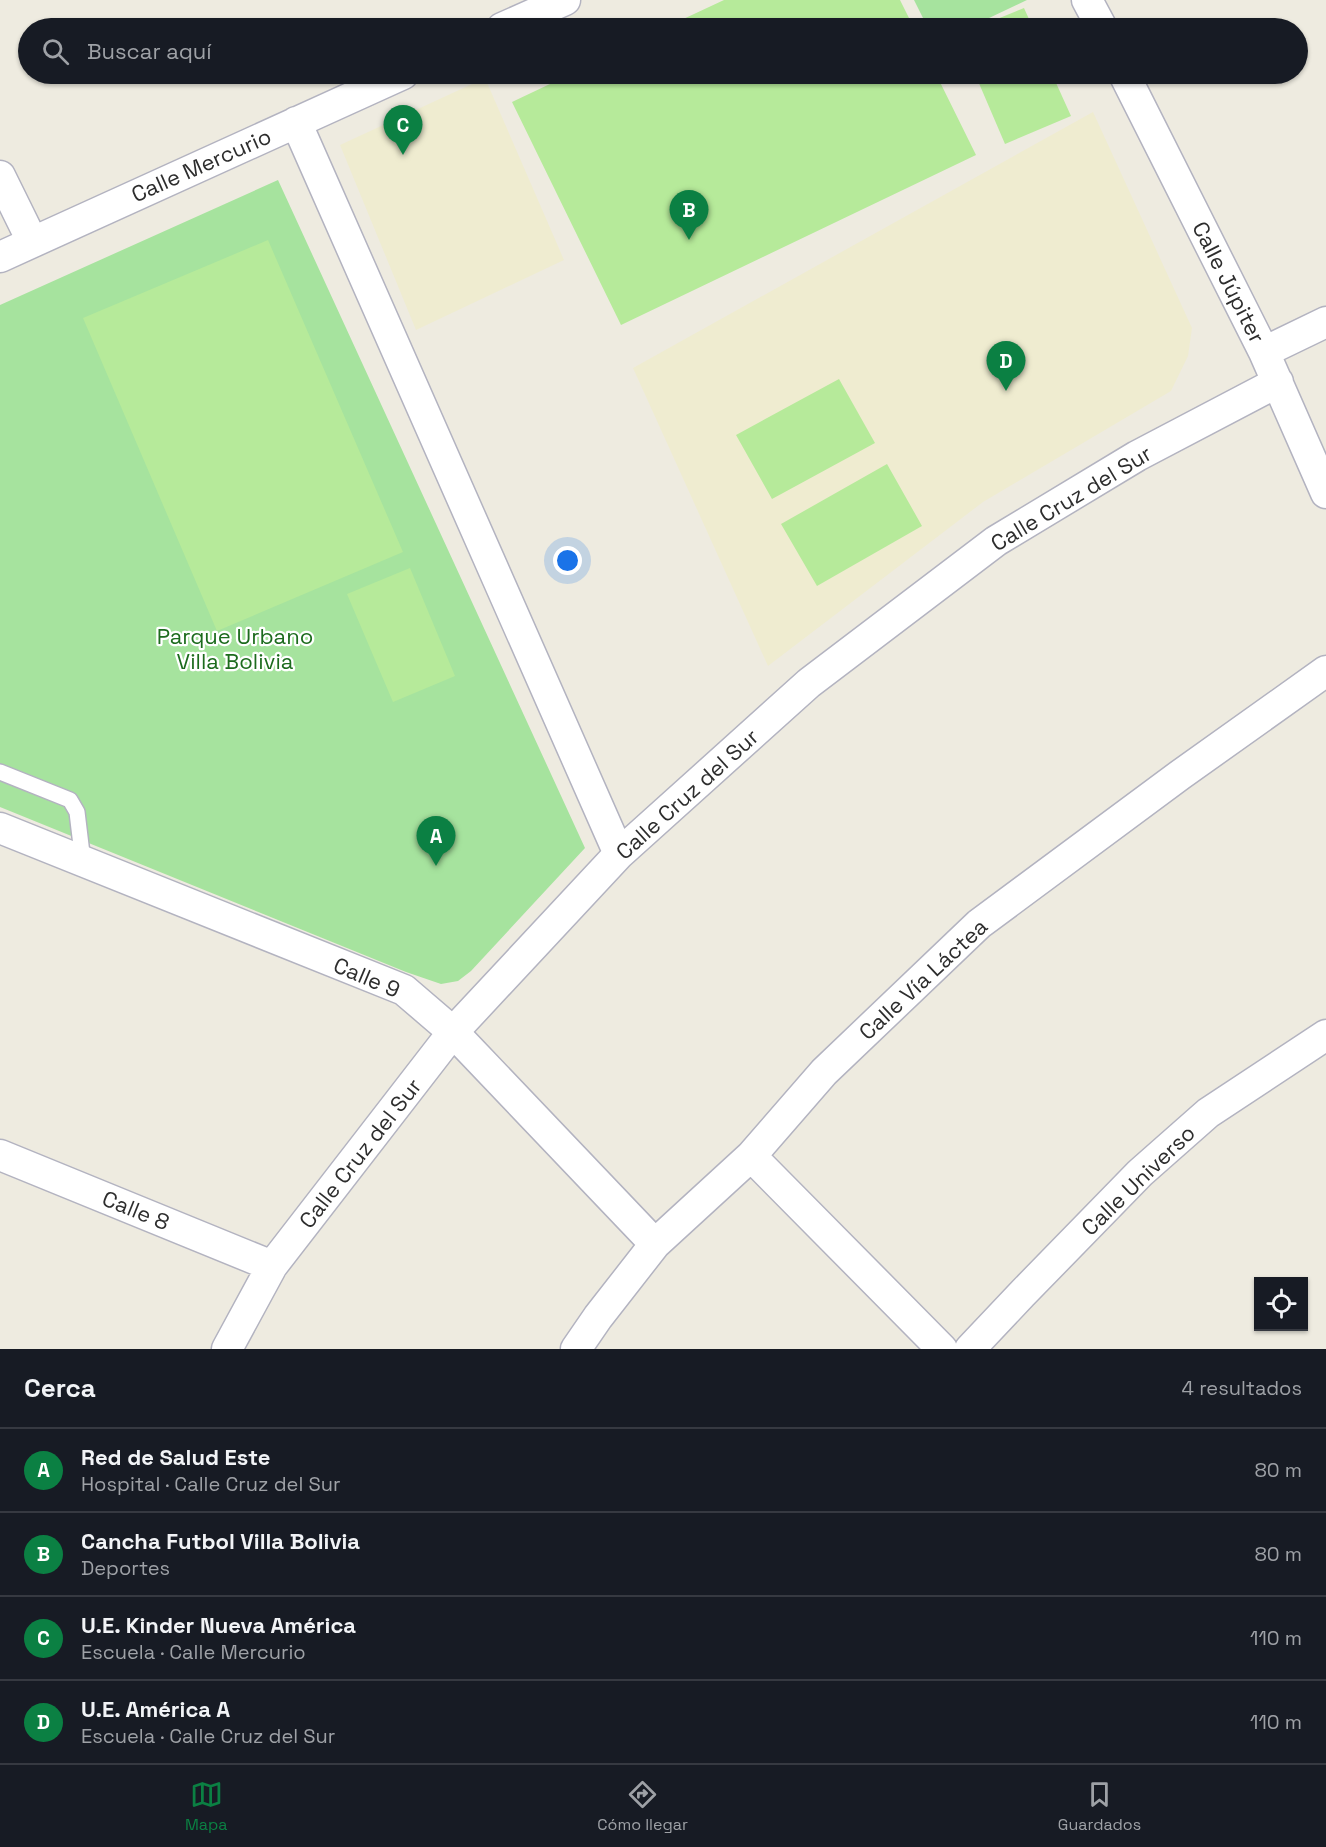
<!DOCTYPE html>
<html lang="es">
<meta charset="utf-8">
<style>
body{margin:0;font-family:"Space Grotesk",sans-serif;background:#242831;color:#f1f3f6}
.controls{position:absolute;right:18px;bottom:18px;display:grid;overflow:hidden;border-radius:0px;box-shadow:0 2px 4px #0004}
.controls button{width:54px;height:54px;display:grid;place-items:center;padding:0;border:0;border-bottom:2px solid #363941;background:#171b24;color:#f1f3f6;font:30px sans-serif}
.you{position:absolute;left:568px;top:561px;width:21px;height:21px;margin:-15px;border:4px solid #fff;border-radius:50%;background:#1a73e8;box-shadow:0 0 0 9px #1a73e833}
.badge{display:grid;place-items:center;width:39px;height:39px;border-radius:50%;background:#0b8043;color:#fff;font-size:20px;font-weight:700}
.pin{position:absolute;translate:-50% -50px;filter:drop-shadow(0 2px 3px #0008)}
.pin::after{content:'';position:absolute;top:32px;width:21px;height:18px;background:inherit;clip-path:polygon(0 0,100% 0,50% 100%)}
.list{margin:0;padding:0;list-style:none}
h2{display:flex;justify-content:space-between;align-items:center;height:78px;margin:0;padding:0 24px;font-size:26px}
h2 small{font-size:20px;font-weight:400;color:#9ea1a6}
.list li{display:grid;grid-template-columns:39px 1fr auto;gap:18px;align-items:center;box-sizing:border-box;height:84px;padding:0 24px;border-top:2px solid #363941}
.list b{display:block;font-size:22px;white-space:nowrap}
.list p{margin:0;font-size:20px;white-space:nowrap;color:#9ea1a6}
.list em{font-size:20px;font-style:normal;color:#9ea1a6}
.icon{flex:none;width:33px;height:33px;fill:none;stroke:currentColor;stroke-width:2;stroke-linecap:round;stroke-linejoin:round}
.map{position:relative;flex:none;width:1326px;height:1349px;overflow:hidden}
.search{position:absolute;background:#171b24;box-shadow:0 2px 4px #0004;left:18px;right:18px;top:18px;height:66px;display:flex;align-items:center;gap:15px;box-sizing:border-box;padding:0 21px;border-radius:33px;color:#9ea1a6;font-size:22px}
.sheet{height:414px;background:#171b24}
nav{display:flex;justify-content:space-around;align-items:center;box-sizing:border-box;height:84px;border-top:2px solid #363941;background:#171b24;font-size:16px;color:#9ea1a6}
nav a{display:grid;justify-items:center;gap:3px}
nav .on{color:#0b8043}
.map>svg:first-child{display:block}
</style>
<div class="map">
<svg width="1326" height="1349" viewBox="0 0 1326 1349">
<rect width="100%" height="100%" fill="#eeebe0"/>
<!-- education -->
<path fill="#efecd0" d="M 485,78 L 564,260 L 416,330 L 340,145 Z
M 1093,112 L 1192,328 L 1188,356 L 1171,391 L 983,502 L 768,666 L 633,368 Z"/>
<!-- park -->
<path fill="#a6e39e" d="M 914,0 L 1027,0 L 968,28 L 928,28 Z
M 278,180 L 585,848 L 471,971 L 458,981 L 441,984 L 406,972 L 0,807 L 0,305 Z"/>
<!-- pitch -->
<path fill="#b6ea9a" d="M 724,0 L 900,0 L 914,28 L 664,28 Z
M 1024,8 L 1033,28 L 975,28 Z
M 571,74 L 936,74 L 976,155 L 621,325 L 512,102 Z
M 975,74 L 1052,74 L 1071,116 L 1005,144 Z
M 268,240 L 403,552 L 217,631 L 83,318 Z
M 839,379 L 875,443 L 772,499 L 736,435 Z
M 887,464 L 922,526 L 817,586 L 781,524 Z
M 410,568 L 455,676 L 393,702 L 347,594 Z"/>
<g fill="none" stroke-linecap="round" stroke-linejoin="round">
<defs>
<path id="service" d="M 0,772 L 70,800 L 77,812 L 83,862"/>
<path id="minor" d="M 1087,0 L 1102,28
M 502,28 L 565,0
M 1124,74 L 1264,352 L 1326,493
M 296,122 L 619,854
M 0,176 L 32,241
M 0,257 L 403,74
M 1264,352 L 1326,322
M 0,828 L 404,990 L 453,1032 L 655,1244
M 0,1155 L 272,1266
M 751,1156 L 942,1349
M 227,1349 L 272,1266 L 453,1032 L 619,854 L 809,683 L 996,541 L 1137,456 L 1278,382
M 576,1349 L 598,1317 L 655,1244 L 751,1156 L 824,1072 L 979,924 L 1180,775 L 1326,671
M 970,1349 L 1022,1294 L 1140,1173 L 1208,1113 L 1326,1035"/>
</defs>
<!-- service casing -->
<use href="#service" stroke="#b3b3c0" stroke-width="18"/>
<!-- minor casing -->
<use href="#minor" stroke="#b3b3c0" stroke-width="33"/>
<!-- service -->
<use href="#service" stroke="#fff" stroke-width="15"/>
<!-- minor -->
<use href="#minor" stroke="#fff" stroke-width="30"/>
</g>
<g text-anchor="middle" dominant-baseline="central" stroke-width="4.5" stroke-linejoin="round" paint-order="stroke">
<!-- street labels -->
<g font-size="22" fill="#2d2d2d" stroke="#fff">
<text transform="translate(201 165) rotate(-24)">Calle Mercurio</text>
<text transform="translate(1229 282) rotate(63)">Calle Júpiter</text>
<text transform="translate(1071 498) rotate(-31)">Calle Cruz del Sur</text>
<text transform="translate(687 794) rotate(-42)">Calle Cruz del Sur</text>
<text transform="translate(367 977) rotate(23)">Calle 9</text>
<text transform="translate(923 979) rotate(-43)">Calle Vía Láctea</text>
<text transform="translate(360 1153) rotate(-52)">Calle Cruz del Sur</text>
<text transform="translate(1138 1180) rotate(-44)">Calle Universo</text>
<text transform="translate(136 1210) rotate(22)">Calle 8</text>
</g>
<!-- park labels -->
<g font-size="22" fill="#1c6b1d" stroke="#fff">
<text x="235" y="636">Parque Urbano<tspan x="235" dy="25">Villa Bolivia</tspan></text>
</g>
</g>
</svg>
<div class="controls">
<button><svg class="icon" aria-label="locate" viewBox="0 0 24 24"><circle cx="12" cy="12" r="6"/><path d="M12 2v4M12 18v4M2 12h4M18 12h4"/></svg></button>
</div>
<div class="you"></div>
<div class="pin badge" style="left:436px;top:866px">A</div>
<div class="pin badge" style="left:689px;top:240px">B</div>
<div class="pin badge" style="left:403px;top:155px">C</div>
<div class="pin badge" style="left:1006px;top:391px">D</div>
<div class="search"><svg class="icon" aria-label="search" viewBox="0 0 24 24"><circle cx="10" cy="10" r="6"/><path d="M15 15l6 6"/></svg>Buscar aquí</div>
</div>
<section class="sheet">
<h2>Cerca<small>4 resultados</small></h2>
<ul class="list">
<li><span class="badge">A</span><div><b>Red de Salud Este</b><p>Hospital · Calle Cruz del Sur</p></div><em>80 m</em></li>
<li><span class="badge">B</span><div><b>Cancha Futbol Villa Bolivia</b><p>Deportes</p></div><em>80 m</em></li>
<li><span class="badge">C</span><div><b>U.E. Kinder Nueva América</b><p>Escuela · Calle Mercurio</p></div><em>110 m</em></li>
<li><span class="badge">D</span><div><b>U.E. América A</b><p>Escuela · Calle Cruz del Sur</p></div><em>110 m</em></li>
</ul>
</section>
<nav>
<a class="on"><svg class="icon" aria-label="map" viewBox="0 0 24 24"><path d="M3 6l6-2 6 2 6-2v14l-6 2-6-2-6 2zM9 4v14M15 6v14"/></svg>Mapa</a>
<a><svg class="icon" aria-label="directions" viewBox="0 0 24 24"><path d="M12 3l9 9-9 9-9-9zM9 14v-3h6M13 9l2 2-2 2"/></svg>Cómo llegar</a>
<a><svg class="icon" aria-label="saved" viewBox="0 0 24 24"><path d="M7 4h10v16l-5-4-5 4z"/></svg>Guardados</a>
</nav>
